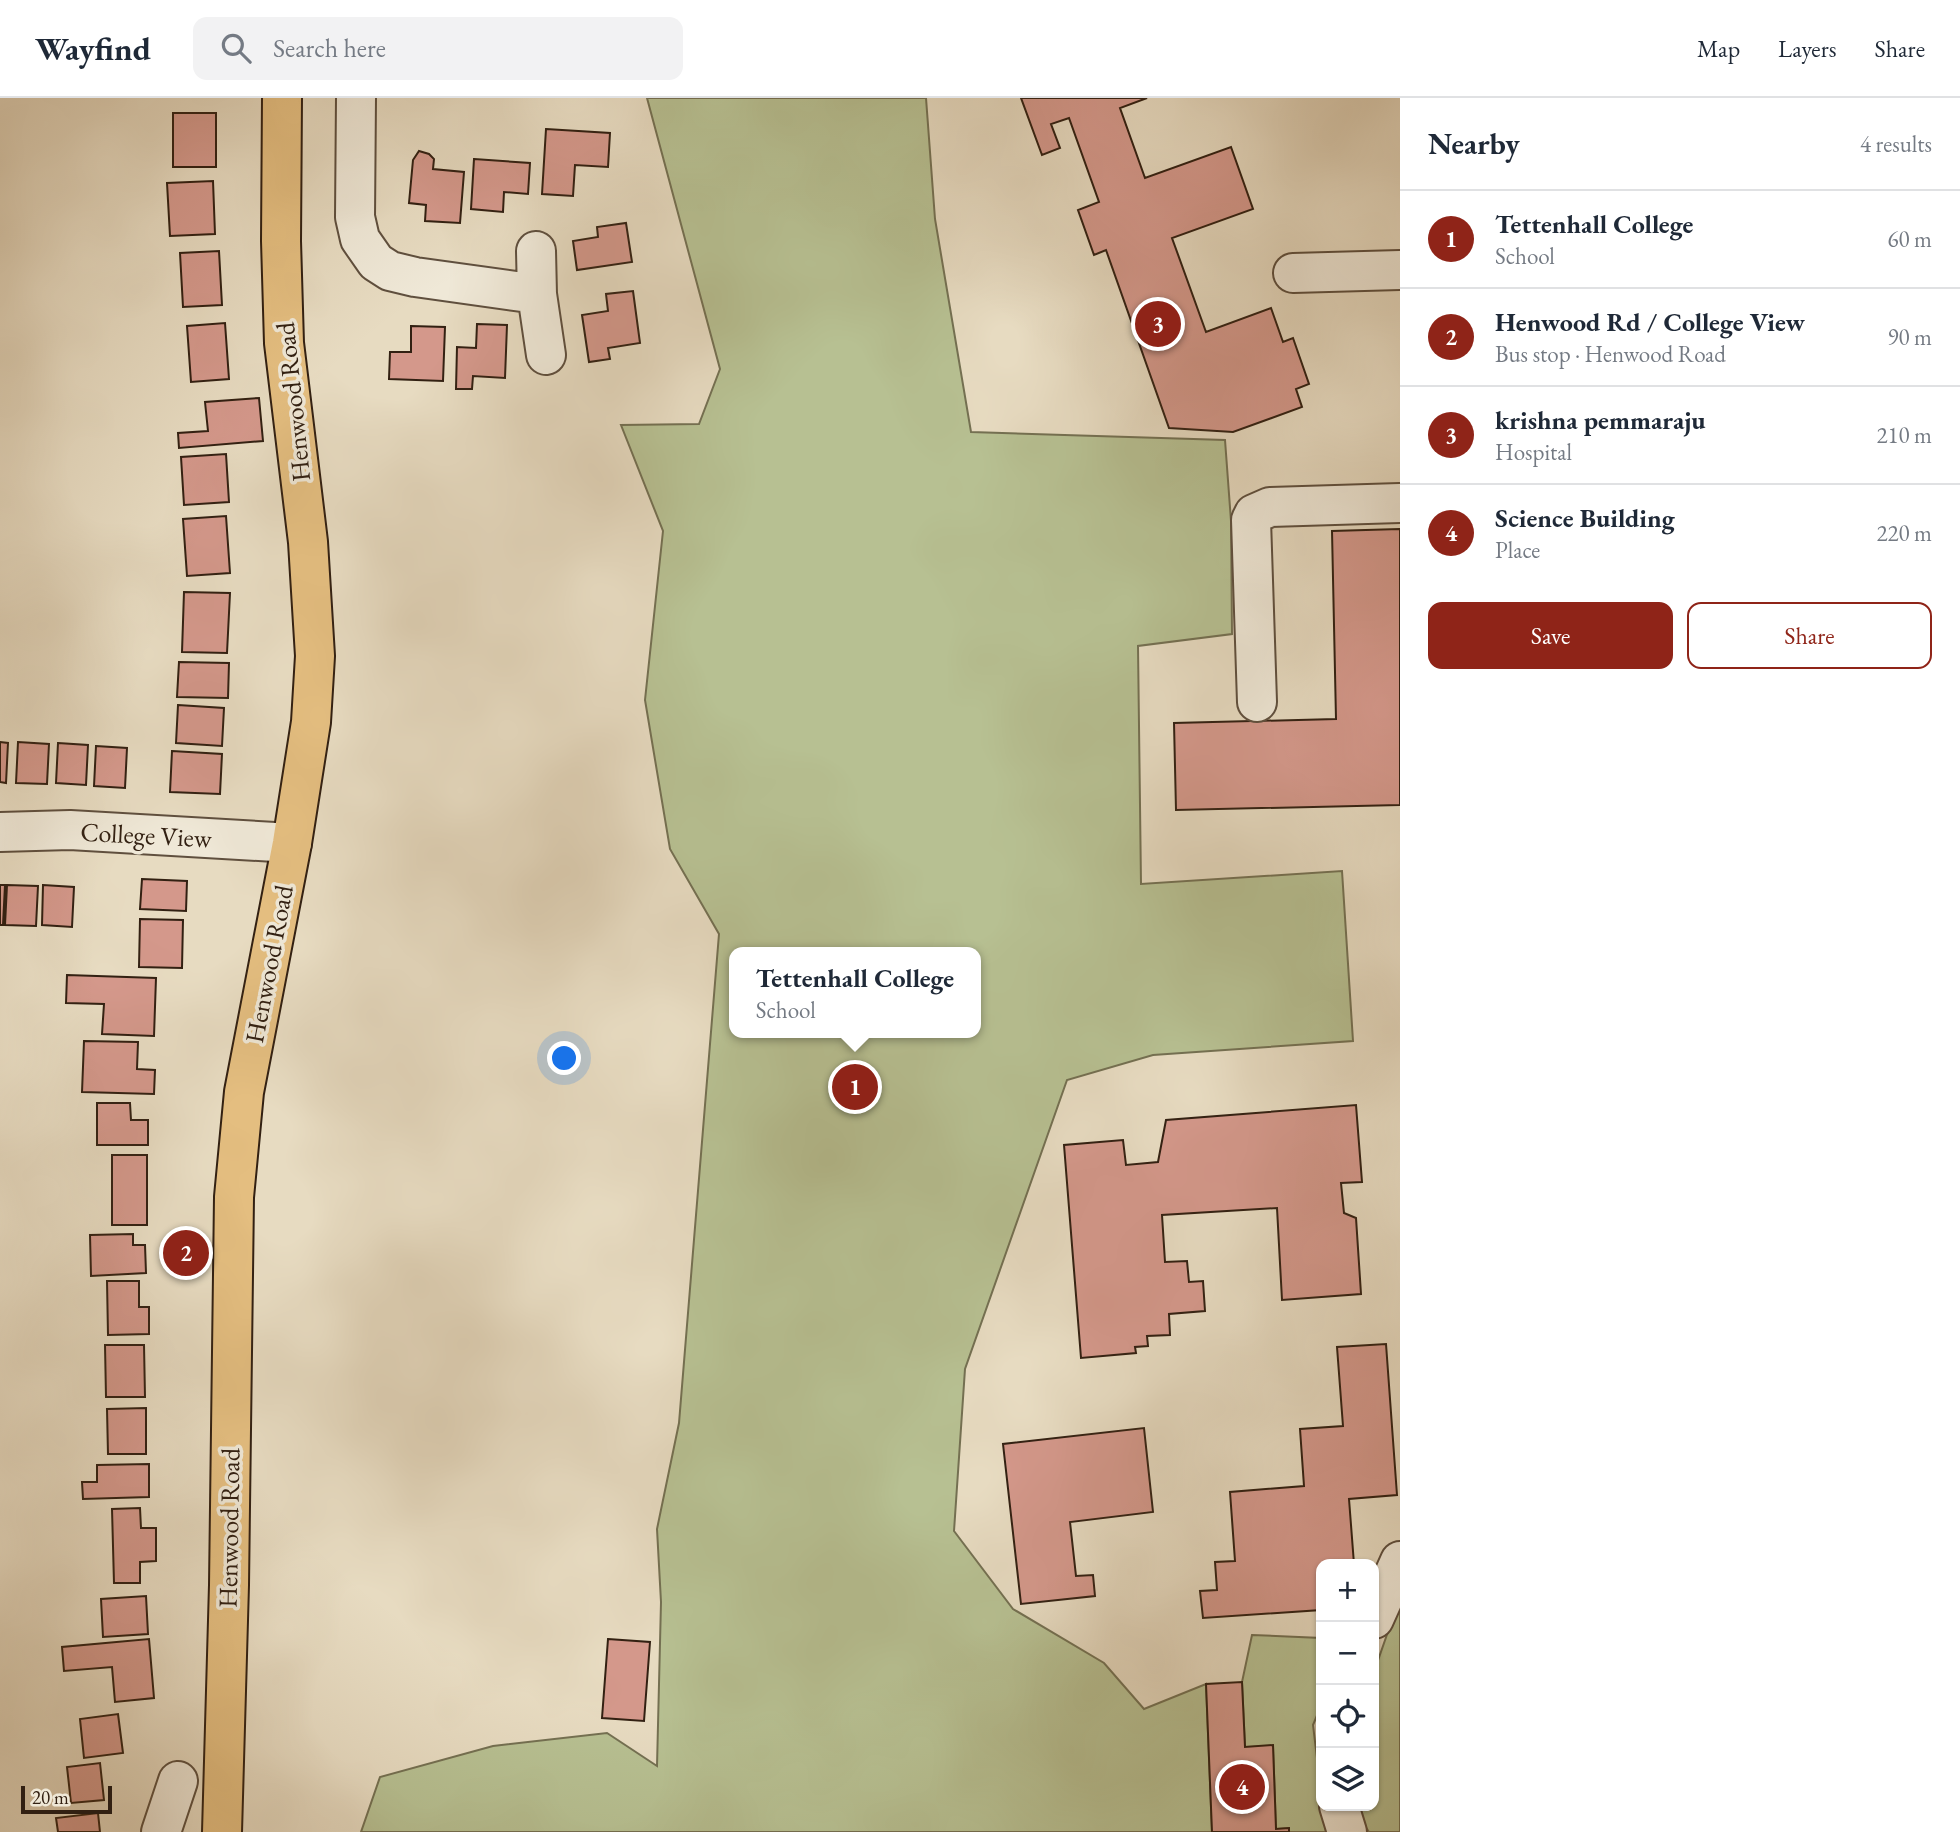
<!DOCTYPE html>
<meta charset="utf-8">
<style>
body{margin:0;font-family:"EB Garamond",serif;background:#f2f2f3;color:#1f2937}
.controls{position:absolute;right:21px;bottom:21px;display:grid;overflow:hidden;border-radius:14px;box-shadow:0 2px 5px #0004}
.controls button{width:63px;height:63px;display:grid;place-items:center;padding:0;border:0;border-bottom:2px solid #e0e1e3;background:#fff;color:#1f2937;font:35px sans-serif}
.scale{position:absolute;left:21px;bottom:18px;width:91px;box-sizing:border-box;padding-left:7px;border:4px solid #322012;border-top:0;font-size:19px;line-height:24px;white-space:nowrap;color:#322012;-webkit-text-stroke:5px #efe8d7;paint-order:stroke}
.you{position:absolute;left:565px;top:961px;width:24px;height:24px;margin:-18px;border:5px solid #fff;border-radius:50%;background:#1a73e8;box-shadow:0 0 0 10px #1a73e833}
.badge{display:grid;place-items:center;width:46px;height:46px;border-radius:50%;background:#8f2418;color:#fff;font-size:23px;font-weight:700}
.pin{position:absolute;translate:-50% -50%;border:4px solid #fff;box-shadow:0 2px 7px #0006}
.popup{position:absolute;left:729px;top:849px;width:252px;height:91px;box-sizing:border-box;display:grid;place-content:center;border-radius:14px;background:#fff;filter:drop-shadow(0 2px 5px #0005);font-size:23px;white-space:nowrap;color:#747a83}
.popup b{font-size:26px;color:#1f2937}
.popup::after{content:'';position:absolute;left:50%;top:100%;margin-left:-14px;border:14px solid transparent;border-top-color:#fff}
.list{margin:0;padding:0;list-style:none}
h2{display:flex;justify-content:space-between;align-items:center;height:91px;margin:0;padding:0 28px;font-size:30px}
h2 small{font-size:23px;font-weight:400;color:#747a83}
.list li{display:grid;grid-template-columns:46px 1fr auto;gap:21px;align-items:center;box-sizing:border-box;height:98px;padding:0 28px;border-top:2px solid #e0e1e3}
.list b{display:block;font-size:26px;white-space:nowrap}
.list p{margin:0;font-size:23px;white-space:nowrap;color:#747a83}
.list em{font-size:23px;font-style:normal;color:#747a83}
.actions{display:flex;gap:14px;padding:21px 28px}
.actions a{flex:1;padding:16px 0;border:2px solid #8f2418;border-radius:14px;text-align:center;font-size:24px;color:#8f2418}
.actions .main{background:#8f2418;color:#fff}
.icon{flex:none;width:38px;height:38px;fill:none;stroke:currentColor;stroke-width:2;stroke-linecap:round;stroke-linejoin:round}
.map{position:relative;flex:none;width:1400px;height:1734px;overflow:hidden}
header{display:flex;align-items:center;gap:42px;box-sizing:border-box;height:98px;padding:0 35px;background:#fff;border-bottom:2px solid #e0e1e3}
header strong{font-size:33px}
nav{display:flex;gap:38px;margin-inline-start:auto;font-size:24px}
.search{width:490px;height:63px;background:#f2f2f3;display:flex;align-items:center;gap:18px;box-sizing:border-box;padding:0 24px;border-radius:14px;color:#747a83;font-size:26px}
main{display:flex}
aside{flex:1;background:#fff}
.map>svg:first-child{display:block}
</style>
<header>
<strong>Wayfind</strong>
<div class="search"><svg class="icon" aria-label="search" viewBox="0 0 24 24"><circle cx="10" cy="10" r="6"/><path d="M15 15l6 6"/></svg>Search here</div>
<nav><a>Map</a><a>Layers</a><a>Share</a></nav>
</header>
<main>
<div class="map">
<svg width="1400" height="1734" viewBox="0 0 1400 1734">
<rect width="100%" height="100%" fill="#e7dbc1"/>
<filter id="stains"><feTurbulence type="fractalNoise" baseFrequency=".00286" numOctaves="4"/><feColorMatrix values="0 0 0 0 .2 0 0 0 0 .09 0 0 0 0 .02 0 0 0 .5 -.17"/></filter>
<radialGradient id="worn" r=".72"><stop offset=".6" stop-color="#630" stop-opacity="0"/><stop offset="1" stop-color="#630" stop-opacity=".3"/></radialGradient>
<!-- green -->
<path fill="#b7c092" stroke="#747052" stroke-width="2" fill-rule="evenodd" d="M 647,0 L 926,0 L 935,121 L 971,334 L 1225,342 L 1231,423 L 1232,536 L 1138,548 L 1141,786 L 1342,773 L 1353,943 L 1153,957 L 1067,982 L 965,1271 L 954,1433 L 1013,1511 L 1104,1565 L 1144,1611 L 1206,1586 L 1212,1734 L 361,1734 L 380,1679 L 493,1648 L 607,1635 L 657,1668 L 661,1504 L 657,1431 L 679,1325 L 719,836 L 670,751 L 645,602 L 663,433 L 621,327 L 699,326 L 720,271 ZM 734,854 L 976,854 L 976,935 L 734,935 Z
M 1400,1499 L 1400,1734 L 1369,1734 L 1352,1708 L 1374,1708 L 1374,1574 Z
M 1252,1537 L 1321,1540 L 1321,1608 L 1313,1627 L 1326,1734 L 1289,1734 L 1288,1730 L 1276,1731 L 1273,1648 L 1245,1649 L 1242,1584 Z"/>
<!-- building -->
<path fill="#d4988b" stroke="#322012" stroke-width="2" d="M 1021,0 L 1147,0 L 1120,10 L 1145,80 L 1231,49 L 1253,111 L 1172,140 L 1206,234 L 1271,210 L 1283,244 L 1293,240 L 1309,286 L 1296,291 L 1302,309 L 1233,334 L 1169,330 L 1106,152 L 1094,157 L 1078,112 L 1099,104 L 1069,20 L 1051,26 L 1060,50 L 1042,57 Z
M 173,15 L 216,15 L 216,69 L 173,69 Z
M 546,31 L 610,35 L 608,69 L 575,67 L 573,98 L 542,96 Z
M 419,53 L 429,56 L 434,61 L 433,71 L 464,74 L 460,125 L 425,123 L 426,107 L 409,105 L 413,62 Z
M 474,61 L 530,65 L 528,96 L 504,94 L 503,114 L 471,111 Z
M 213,83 L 215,136 L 170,138 L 167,85 Z
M 626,125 L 632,164 L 577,172 L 573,143 L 598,139 L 597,129 Z
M 219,153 L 222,207 L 183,209 L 180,155 Z
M 633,193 L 640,245 L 608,250 L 610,261 L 589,264 L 582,217 L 608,213 L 606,196 Z
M 225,225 L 229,281 L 191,284 L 187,228 Z
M 477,226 L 507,227 L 505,280 L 473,278 L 472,291 L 456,291 L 457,249 L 476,250 Z
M 411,228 L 445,229 L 443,283 L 389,281 L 390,254 L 411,254 Z
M 259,300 L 263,343 L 179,350 L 178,335 L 208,333 L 205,304 Z
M 226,356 L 229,404 L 184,407 L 181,359 Z
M 226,418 L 230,475 L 187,478 L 183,421 Z
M 1400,431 L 1400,707 L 1176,712 L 1174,625 L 1336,621 L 1332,433 Z
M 184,494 L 230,495 L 227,555 L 182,554 Z
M 179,564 L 229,565 L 228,600 L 177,599 Z
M 178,607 L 224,610 L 222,648 L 176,645 Z
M 0,644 L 8,645 L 6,685 L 0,684 Z
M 18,644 L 49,646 L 47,686 L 16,685 Z
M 58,645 L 88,647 L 86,687 L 56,685 Z
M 96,648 L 127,650 L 125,690 L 94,688 Z
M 172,653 L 222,656 L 220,696 L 170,694 Z
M 142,781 L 187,783 L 186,813 L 140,811 Z
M 0,787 L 5,787 L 3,827 L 0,827 Z
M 7,787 L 38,788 L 36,828 L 5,827 Z
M 43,787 L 74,789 L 72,829 L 42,827 Z
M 140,821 L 183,822 L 182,870 L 139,869 Z
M 67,877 L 156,880 L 154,938 L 102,936 L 104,906 L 66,905 Z
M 84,943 L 138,944 L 137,971 L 155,972 L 154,996 L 82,994 Z
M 97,1005 L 130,1005 L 131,1022 L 148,1022 L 148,1047 L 97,1047 Z
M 1356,1007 L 1362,1084 L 1341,1085 L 1344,1115 L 1356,1120 L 1361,1196 L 1282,1202 L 1277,1110 L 1162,1117 L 1165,1164 L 1187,1163 L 1189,1184 L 1203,1183 L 1205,1213 L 1169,1216 L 1170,1237 L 1147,1238 L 1148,1248 L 1135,1249 L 1136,1255 L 1081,1260 L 1064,1047 L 1123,1042 L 1126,1067 L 1158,1064 L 1166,1022 Z
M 112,1057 L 147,1057 L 147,1127 L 112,1127 Z
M 133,1136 L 133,1147 L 145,1147 L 146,1175 L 91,1178 L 90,1137 Z
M 107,1183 L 139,1183 L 139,1209 L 149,1209 L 149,1236 L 108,1237 Z
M 1386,1246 L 1397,1397 L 1349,1401 L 1354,1466 L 1321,1466 L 1321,1512 L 1203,1520 L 1200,1493 L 1217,1492 L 1215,1464 L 1235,1463 L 1230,1394 L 1304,1388 L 1300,1331 L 1343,1328 L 1337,1249 Z
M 105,1247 L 144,1247 L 145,1299 L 106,1299 Z
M 146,1310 L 146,1356 L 108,1356 L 107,1311 Z
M 1144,1330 L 1153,1414 L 1070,1424 L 1076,1478 L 1093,1477 L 1095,1498 L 1021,1506 L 1003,1346 Z
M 149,1366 L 149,1399 L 83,1401 L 82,1384 L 97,1384 L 97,1367 Z
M 140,1410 L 141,1430 L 156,1430 L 156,1463 L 140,1464 L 140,1485 L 114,1485 L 112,1411 Z
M 146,1498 L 148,1536 L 103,1539 L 101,1501 Z
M 149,1541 L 154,1600 L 115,1604 L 112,1569 L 64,1573 L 62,1549 Z
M 608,1541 L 650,1544 L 644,1623 L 602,1620 Z
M 1242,1584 L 1245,1649 L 1273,1647 L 1276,1731 L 1289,1730 L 1289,1734 L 1212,1734 L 1206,1586 Z
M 118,1616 L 123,1655 L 84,1660 L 80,1621 Z
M 100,1665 L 104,1702 L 71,1705 L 67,1669 Z
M 98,1715 L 100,1734 L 58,1734 L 56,1720 Z"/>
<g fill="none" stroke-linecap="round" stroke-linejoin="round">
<defs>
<path id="minor" d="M 356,0 L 355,119 L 360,141 L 376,164 L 390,173 L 415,179 L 537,196
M 536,153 L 537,196 L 546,257
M 1293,175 L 1400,172
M 1257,604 L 1251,422 L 1254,416 L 1270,409 L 1400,405
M 0,734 L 70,732 L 292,745
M 1374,1521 L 1400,1463
M 1339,1708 L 1347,1734
M 161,1734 L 178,1683"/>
<path id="major" d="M 222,1734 L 229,1487 L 234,1099 L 244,994 L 292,745 L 311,624 L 315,558 L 308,444 L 284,245 L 281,143 L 282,0"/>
</defs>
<!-- minor casing -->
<use href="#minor" stroke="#5f4f3e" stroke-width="42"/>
<!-- major casing -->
<use href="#major" stroke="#322012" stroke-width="42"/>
<!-- minor -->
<use href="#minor" stroke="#efe8d7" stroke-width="38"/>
<!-- major -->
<use href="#major" stroke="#e4be80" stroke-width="38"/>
</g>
<g text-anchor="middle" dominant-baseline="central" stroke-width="7" stroke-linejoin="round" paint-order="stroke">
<!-- street labels -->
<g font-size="26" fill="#322012" stroke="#efe8d7">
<text transform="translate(293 304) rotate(-96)">Henwood Road</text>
<text transform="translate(146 737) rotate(3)">College View</text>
<text transform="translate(269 866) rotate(-79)">Henwood Road</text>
<text transform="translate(229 1430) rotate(-89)">Henwood Road</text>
</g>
</g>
<rect width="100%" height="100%" filter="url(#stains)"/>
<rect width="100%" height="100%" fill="url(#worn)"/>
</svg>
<div class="controls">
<button>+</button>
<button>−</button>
<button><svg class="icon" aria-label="locate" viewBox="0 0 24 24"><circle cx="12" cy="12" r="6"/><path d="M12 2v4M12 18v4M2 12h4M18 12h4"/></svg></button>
<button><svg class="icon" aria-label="layers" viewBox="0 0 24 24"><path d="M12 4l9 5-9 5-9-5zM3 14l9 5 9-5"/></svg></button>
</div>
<div class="scale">20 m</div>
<div class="you"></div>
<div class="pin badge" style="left:855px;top:989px">1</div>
<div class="popup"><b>Tettenhall College</b>School</div>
<div class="pin badge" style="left:186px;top:1155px">2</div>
<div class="pin badge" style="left:1158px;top:226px">3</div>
<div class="pin badge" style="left:1242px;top:1689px">4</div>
</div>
<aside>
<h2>Nearby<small>4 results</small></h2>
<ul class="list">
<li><span class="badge">1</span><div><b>Tettenhall College</b><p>School</p></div><em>60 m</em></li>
<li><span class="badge">2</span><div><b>Henwood Rd / College View</b><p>Bus stop · Henwood Road</p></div><em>90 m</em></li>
<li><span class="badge">3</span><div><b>krishna pemmaraju</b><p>Hospital</p></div><em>210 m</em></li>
<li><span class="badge">4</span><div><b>Science Building</b><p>Place</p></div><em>220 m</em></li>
</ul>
<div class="actions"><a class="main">Save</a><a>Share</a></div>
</aside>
</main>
